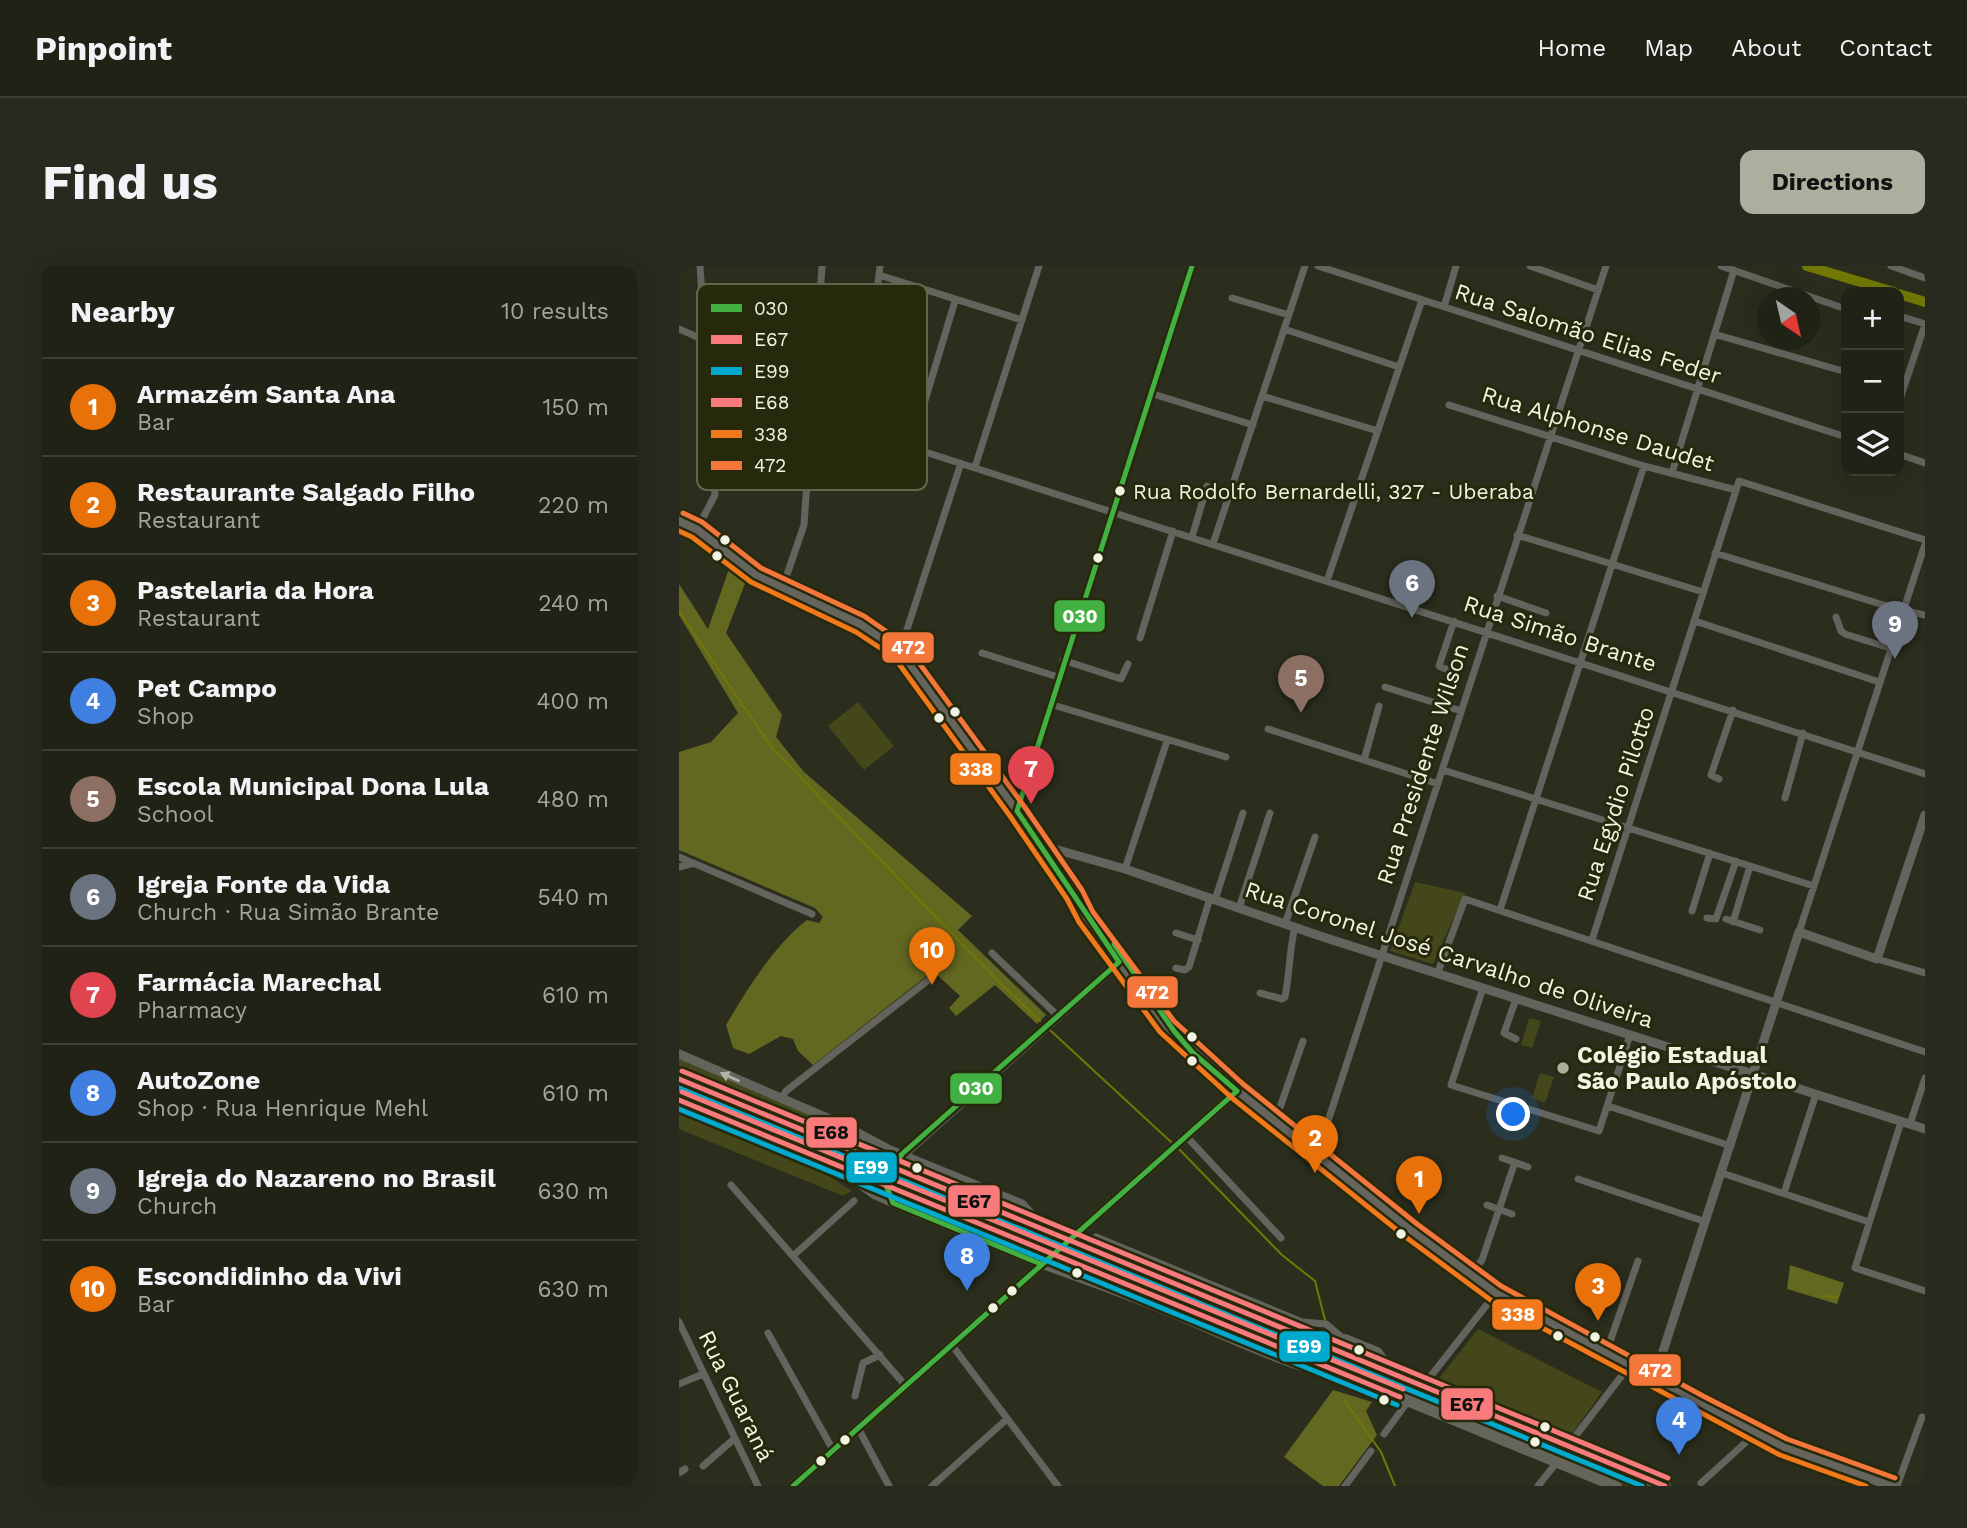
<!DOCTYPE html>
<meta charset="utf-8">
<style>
body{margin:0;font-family:"Work Sans",sans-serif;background:#282a1f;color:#f1f3f6}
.controls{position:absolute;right:21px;top:21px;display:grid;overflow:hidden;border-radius:14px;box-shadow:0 7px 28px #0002}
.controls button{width:63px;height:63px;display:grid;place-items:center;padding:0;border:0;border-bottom:2px solid #3d3f35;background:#202216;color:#f1f3f6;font:35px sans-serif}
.compass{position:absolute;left:1078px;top:21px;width:63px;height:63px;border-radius:50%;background:#202216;box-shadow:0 7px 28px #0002;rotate:146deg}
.you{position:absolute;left:835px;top:849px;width:24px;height:24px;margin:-18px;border:5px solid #fff;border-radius:50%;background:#1a73e8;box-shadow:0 0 0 10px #1a73e833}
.badge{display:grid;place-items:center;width:46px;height:46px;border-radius:50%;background:#acae9e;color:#fff;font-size:23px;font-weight:700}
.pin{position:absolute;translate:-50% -58px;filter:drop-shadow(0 2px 4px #0008)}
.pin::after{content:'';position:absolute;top:37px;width:24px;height:21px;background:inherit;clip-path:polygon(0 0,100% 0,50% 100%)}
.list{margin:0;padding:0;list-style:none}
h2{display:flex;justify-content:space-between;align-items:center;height:91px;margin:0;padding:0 28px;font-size:30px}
h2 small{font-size:23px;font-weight:400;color:#a2a4a1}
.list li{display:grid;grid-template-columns:46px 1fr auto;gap:21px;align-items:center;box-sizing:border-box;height:98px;padding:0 28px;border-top:2px solid #3d3f35}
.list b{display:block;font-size:26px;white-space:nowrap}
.list p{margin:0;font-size:23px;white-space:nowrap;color:#a2a4a1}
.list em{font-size:23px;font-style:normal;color:#a2a4a1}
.icon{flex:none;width:38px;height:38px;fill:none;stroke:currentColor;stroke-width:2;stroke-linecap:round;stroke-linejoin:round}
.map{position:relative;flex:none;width:1246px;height:1220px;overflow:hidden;border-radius:14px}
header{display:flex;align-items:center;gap:42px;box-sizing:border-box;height:98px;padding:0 35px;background:#202216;border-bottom:2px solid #3d3f35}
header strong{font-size:33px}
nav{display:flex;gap:38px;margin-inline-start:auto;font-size:24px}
.intro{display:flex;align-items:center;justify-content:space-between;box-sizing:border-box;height:168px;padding:0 42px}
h1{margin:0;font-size:49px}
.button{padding:18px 32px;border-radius:14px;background:#acae9e;color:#111;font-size:24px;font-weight:700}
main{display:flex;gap:42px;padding:0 42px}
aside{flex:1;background:#202216;border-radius:14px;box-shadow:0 7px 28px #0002}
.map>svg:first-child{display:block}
</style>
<header>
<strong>Pinpoint</strong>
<nav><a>Home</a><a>Map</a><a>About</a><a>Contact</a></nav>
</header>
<div class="intro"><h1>Find us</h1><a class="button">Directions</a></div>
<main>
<aside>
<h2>Nearby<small>10 results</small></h2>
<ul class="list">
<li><span class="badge" style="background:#e8710a">1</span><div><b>Armazém Santa Ana</b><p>Bar</p></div><em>150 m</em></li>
<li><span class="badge" style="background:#e8710a">2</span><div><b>Restaurante Salgado Filho</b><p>Restaurant</p></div><em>220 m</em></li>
<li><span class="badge" style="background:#e8710a">3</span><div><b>Pastelaria da Hora</b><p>Restaurant</p></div><em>240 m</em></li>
<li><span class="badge" style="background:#3f7fe0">4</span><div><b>Pet Campo</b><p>Shop</p></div><em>400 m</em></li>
<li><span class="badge" style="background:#8d6e63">5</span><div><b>Escola Municipal Dona Lula</b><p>School</p></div><em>480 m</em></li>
<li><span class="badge" style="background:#6b7280">6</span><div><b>Igreja Fonte da Vida</b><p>Church · Rua Simão Brante</p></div><em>540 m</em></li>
<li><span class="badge" style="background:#e0444e">7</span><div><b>Farmácia Marechal</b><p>Pharmacy</p></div><em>610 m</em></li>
<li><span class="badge" style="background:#3f7fe0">8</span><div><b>AutoZone</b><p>Shop · Rua Henrique Mehl</p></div><em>610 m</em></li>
<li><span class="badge" style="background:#6b7280">9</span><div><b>Igreja do Nazareno no Brasil</b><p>Church</p></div><em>630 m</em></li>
<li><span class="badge" style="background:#e8710a">10</span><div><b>Escondidinho da Vivi</b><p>Bar</p></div><em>630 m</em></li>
</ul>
</aside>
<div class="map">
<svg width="1246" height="1220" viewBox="0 0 1246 1220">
<rect width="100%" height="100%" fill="#2b2d1d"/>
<!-- green -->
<path fill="#434719" d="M 179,436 L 215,480 L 185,504 L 149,460 Z
M 736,616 L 786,627 L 754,698 L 711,685 Z
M 850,752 L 862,755 L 853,782 L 842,779 Z
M 0,792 L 149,855 L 209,886 L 205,894 L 0,808 Z
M 861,807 L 875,811 L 866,837 L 853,832 Z
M 0,821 L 200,900 L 196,910 L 0,829 Z
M 0,844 L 136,901 L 173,925 L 164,930 L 0,863 Z
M 228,912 L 366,970 L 359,977 L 223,922 Z
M 412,988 L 454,1007 L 451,1014 L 403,996 Z
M 466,1011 L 606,1069 L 607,1074 L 603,1077 L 463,1019 Z
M 799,1063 L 923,1126 L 893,1168 L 758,1115 Z
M 623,1076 L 850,1169 L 850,1174 L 845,1177 L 617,1083 Z
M 864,1173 L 977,1220 L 947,1220 L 857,1183 L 863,1180 Z"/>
<!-- forest -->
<path fill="#636821" d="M 50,303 L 67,315 L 47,367 L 103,449 L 97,471 L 125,506 L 293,650 L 279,664 L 367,749 L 358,758 L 316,719 L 277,750 L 270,742 L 281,730 L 254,705 L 134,799 L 119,785 L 114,773 L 102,770 L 70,788 L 54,782 L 47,759 C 67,725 96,678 128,654 L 140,657 L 144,651 L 136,642 L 0,584 L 0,486 L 32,476 L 59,447 L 0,349 L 0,318 L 29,363 Z
M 1111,999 L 1165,1017 L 1158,1038 L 1108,1023 Z
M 654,1124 L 693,1136 L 687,1145 L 698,1169 L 660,1220 L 644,1220 L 605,1191 Z"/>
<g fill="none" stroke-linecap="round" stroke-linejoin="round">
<!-- stream -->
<path stroke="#717805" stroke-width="2" d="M 0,345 L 93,482 L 320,716 L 361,755
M 372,765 L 492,876
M 499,882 L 603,989 L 636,1015 L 646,1054
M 1144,1030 L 1158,1031
M 666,1135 L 702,1186 L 716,1220"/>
<!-- river -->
<path stroke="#717805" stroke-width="10" d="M 1128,0 L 1215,26
M 1220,28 L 1246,36"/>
<!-- minor -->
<path stroke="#63645d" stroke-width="7" d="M 639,0 L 1167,171
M 851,0 L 919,24
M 1042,0 L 1167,43
M 1212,0 L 1246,12
M 200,9 L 343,54
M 553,32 L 610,49
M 765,41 L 777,0
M 1220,50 L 1246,58 L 1220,136
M 0,63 C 64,89 120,133 181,165 L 1246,508
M 605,63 L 720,101
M 1035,68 L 1167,106
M 471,127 L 574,159
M 583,130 L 699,165
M 770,139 L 965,200 L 1057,224
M 181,165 L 201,0
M 232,181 L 276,35
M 1220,188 L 1246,197
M 296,201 L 360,0
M 993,207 L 1055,4
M 18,263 L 36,229 L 21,0
M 838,269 L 1024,326
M 513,271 L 528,220
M 534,278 L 626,0
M 1036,287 L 1211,341 L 1246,349
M 648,315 L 743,34
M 103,323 L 125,259 L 143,0
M 818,330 L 867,347
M 1157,351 L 1162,365 L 1166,368 L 1211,382
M 1016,355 L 1200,416
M 461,372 L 494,265
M 221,385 L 282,197
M 303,387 L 379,411
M 384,394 L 442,413 L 449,398
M 769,404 L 760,400 L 775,355
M 706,421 L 782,445
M 371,438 L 547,491
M 589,463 L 759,518
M 685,494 L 700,440
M 764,504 L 1135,620
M 1040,513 L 1032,509 L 1054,444
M 1106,532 L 1124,467
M 0,591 L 133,648
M 0,601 L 15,597
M 446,603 L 488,475
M 536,634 L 564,547
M 560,642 L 591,547
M 821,644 L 965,200
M 1013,645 L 1031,587
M 1028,652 L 1037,653 L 1057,595
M 1047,653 L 1081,664
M 1054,656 L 1071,600
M 606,658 L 636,571
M 1120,666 L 1246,278
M 497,667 L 519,674
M 913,674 L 1060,215 L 1246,274
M 313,687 L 379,750
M 1198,693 L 1246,707
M 497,702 L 506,704 L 510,701 L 531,632
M 759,706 L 786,633 L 1246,786
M 804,722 L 772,819 L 920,865 L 951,769
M 581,727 L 603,733 L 606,731 C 611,706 610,685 616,661
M 837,773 L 825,767 L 837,733
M 102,833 L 107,825 L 252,712
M 929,840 L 1052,880
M 596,856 L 624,775
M 1222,856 L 1176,1002 L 1246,1025
M 1231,858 L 1246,812
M 507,870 L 602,972
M 638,889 L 927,0
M 823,892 L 849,901
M 1043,907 L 1190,956
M 899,913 L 1027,956
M 52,919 L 226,1119
M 1105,927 L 1137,828
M 808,939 L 833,948
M 417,971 L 623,1056 L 647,1058 L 666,1074
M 114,990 L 175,935
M 792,1008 L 803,994 L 836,896
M 0,1056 L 79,1220
M 89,1067 L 154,1184
M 272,1078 L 379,1220
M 927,1087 L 959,995
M 0,1118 L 24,1108
M 744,1120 L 817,1027
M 176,1130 L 184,1097 L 201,1089
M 179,1162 L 210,1220
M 705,1168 L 730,1134
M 898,1168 L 951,1099
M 24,1200 L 55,1173
M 0,1207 L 6,1203
M 1022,1217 L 1077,1167
M 253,1220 L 328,1153
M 666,1220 L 692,1185
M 859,1220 L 878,1196
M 1181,1220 L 1188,1211
M 1218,1220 L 1243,1151"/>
<!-- tertiary -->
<path stroke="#63645d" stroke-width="9" d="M 338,545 L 513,0
M 361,579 L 446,603 L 644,671 L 1246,863
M 0,788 L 160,857 L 211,884 L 343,938 L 363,960
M 159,902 L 196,929 L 214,937
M 362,998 C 404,1013 447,1028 488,1045 C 526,1060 630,1112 664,1108
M 975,1113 L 1120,666 L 1198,693 L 1246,549"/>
<!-- secondary -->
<path stroke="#65655d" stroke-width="10" d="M 0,255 L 18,263 L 77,309 L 181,358 L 221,385 L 338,545 L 396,629 L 407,651 L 488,761 L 558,825 L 733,965 L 817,1027 L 1020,1138 L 1105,1181 L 1213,1220
M 414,648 L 468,724
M 362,998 L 214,937 L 205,919 L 211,900 L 440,696 L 448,695
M 114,1220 L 558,825"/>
<!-- trunk -->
<path stroke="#64665b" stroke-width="12" d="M 0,813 L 986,1220
M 0,834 L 937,1220
M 648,1081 L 666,1074 L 698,1087 L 711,1107"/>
<defs>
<path id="bus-1" d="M 362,998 L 214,937 L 205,914 L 223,888 L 440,696 L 338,545 L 513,0
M 114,1220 L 558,825 L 514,787 L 495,765 L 435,678"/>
<path id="bus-2" d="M 0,813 L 986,1220
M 0,834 L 721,1131"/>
<path id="bus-3" d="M 0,822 L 963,1220
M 0,843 L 718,1139"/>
<path id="bus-4" d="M 3,805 L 989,1212
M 3,826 L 724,1123"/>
<path id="bus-5" d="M 0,265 L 13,271 L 72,316 L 177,366 L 215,391 L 331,550 L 388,633 L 400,656 L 481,766 L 553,832 L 728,972 L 813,1035 L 1101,1189 L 1187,1220"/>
<path id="bus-6" d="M 4,247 L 23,256 L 82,302 L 185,350 L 227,379 L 345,540 L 403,624 L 414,646 L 495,755 L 564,818 L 738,958 L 822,1020 L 1024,1130 L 1108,1173 L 1216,1212"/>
</defs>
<!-- bus-1 casing -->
<use href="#bus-1" stroke="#27290c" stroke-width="10"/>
<!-- bus-2 casing -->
<use href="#bus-2" stroke="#27290c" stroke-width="10"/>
<!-- bus-3 casing -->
<use href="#bus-3" stroke="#27290c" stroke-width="10"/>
<!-- bus-4 casing -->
<use href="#bus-4" stroke="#27290c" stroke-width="10"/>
<!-- bus-5 casing -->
<use href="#bus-5" stroke="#27290c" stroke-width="10"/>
<!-- bus-6 casing -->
<use href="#bus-6" stroke="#27290c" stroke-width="10"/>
<!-- bus-1 -->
<use href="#bus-1" stroke="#42b142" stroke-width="5"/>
<!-- bus-2 -->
<use href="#bus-2" stroke="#f97a7a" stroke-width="5"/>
<!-- bus-3 -->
<use href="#bus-3" stroke="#00a9ce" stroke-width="5"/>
<!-- bus-4 -->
<use href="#bus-4" stroke="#f97a7a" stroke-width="5"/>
<!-- bus-5 -->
<use href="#bus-5" stroke="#f2791b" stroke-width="5"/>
<!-- bus-6 -->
<use href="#bus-6" stroke="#f5763a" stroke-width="5"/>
</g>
<!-- one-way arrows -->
<defs><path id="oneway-solid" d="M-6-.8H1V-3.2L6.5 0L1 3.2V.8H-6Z" transform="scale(1.75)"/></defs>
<use fill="#b2b3a7" href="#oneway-solid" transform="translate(51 811) rotate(-156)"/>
<!-- markers -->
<g fill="#f2f4e3" stroke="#27290c" stroke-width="2.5">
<circle cx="441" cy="225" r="6"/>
<circle cx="46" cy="274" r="6"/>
<circle cx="38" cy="290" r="6"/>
<circle cx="419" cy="292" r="6"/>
<circle cx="276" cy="446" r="6"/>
<circle cx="260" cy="452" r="6"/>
<circle cx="513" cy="771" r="6"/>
<circle cx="513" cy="795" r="6"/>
<circle cx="238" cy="902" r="6"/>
<circle cx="722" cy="968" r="6"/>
<circle cx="398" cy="1007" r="6"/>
<circle cx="333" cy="1025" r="6"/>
<circle cx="314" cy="1042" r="6"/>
<circle cx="879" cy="1070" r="6"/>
<circle cx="916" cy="1071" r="6"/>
<circle cx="680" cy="1084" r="6"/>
<circle cx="705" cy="1134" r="6"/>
<circle cx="866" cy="1161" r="6"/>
<circle cx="166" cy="1174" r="6"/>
<circle cx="856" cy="1176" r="6"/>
<circle cx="142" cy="1195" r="6"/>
</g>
<circle fill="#acae9e" stroke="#27290c" stroke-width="2.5" cx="884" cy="802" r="7"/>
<g text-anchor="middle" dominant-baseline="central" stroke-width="6" stroke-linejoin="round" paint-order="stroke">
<!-- bus labels -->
<g font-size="21" fill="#f2f4e3" stroke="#27290c" text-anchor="start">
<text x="454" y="225">Rua Rodolfo Bernardelli, 327 - Uberaba</text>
</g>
<!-- street labels -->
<g font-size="23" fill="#f2f4e3" stroke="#27290c">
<text transform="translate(909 68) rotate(18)">Rua Salomão Elias Feder</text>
<text transform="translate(919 163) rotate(17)">Rua Alphonse Daudet</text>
<text transform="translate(881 368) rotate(18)">Rua Simão Brante</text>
<text transform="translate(744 498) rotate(-72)">Rua Presidente Wilson</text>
<text transform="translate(937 538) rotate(-72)">Rua Egydio Pilotto</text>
<text transform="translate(770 689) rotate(18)">Rua Coronel José Carvalho de Oliveira</text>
<text transform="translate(57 1130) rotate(64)">Rua Guaraná</text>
</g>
<!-- poi labels -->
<g font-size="23" font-weight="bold" fill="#f2f4e3" stroke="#27290c" text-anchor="start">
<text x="898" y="789">Colégio Estadual<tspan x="898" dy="26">São Paulo Apóstolo</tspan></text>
</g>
</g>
<!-- legend -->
<rect x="18" y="18" width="230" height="206" rx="10" fill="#27290c" stroke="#64664c" stroke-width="2"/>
<rect x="32" y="38" width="31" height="8" fill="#42b142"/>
<rect x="32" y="69" width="31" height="9" fill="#f97a7a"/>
<rect x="32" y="101" width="31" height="8" fill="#00a9ce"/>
<rect x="32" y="132" width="31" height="9" fill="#f97a7a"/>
<rect x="32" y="164" width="31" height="8" fill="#f2791b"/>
<rect x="32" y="195" width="31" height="9" fill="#f5763a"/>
<g font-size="19" fill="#f2f4e3">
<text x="75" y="49">030</text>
<text x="75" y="80">E67</text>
<text x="75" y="112">E99</text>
<text x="75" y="143">E68</text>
<text x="75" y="175">338</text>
<text x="75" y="206">472</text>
</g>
<g stroke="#27290c" stroke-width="2.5">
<rect x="374" y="333" width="53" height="34" rx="7" fill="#42b142"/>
<rect x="202" y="365" width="54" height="33" rx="7" fill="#f5763a"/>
<rect x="270" y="486" width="53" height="34" rx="7" fill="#f2791b"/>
<rect x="447" y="709" width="53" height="34" rx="7" fill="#f5763a"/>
<rect x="270" y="806" width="54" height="33" rx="7" fill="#42b142"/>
<rect x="126" y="850" width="53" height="33" rx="7" fill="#f97a7a"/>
<rect x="166" y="885" width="53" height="33" rx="7" fill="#00a9ce"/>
<rect x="268" y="918" width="54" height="34" rx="7" fill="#f97a7a"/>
<rect x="812" y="1032" width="53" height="33" rx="7" fill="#f2791b"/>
<rect x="599" y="1064" width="53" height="33" rx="7" fill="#00a9ce"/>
<rect x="949" y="1087" width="54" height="34" rx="7" fill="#f5763a"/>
<rect x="761" y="1121" width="54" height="34" rx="7" fill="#f97a7a"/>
</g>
<g font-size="19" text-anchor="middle" font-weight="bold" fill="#fff">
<text x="401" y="357">030</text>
<text x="229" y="388">472</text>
<text x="297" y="510">338</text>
<text x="473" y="733">472</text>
<text x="297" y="829">030</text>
<text x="192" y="908">E99</text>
<text x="839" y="1055">338</text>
<text x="625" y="1087">E99</text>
<text x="976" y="1111">472</text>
</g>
<g font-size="19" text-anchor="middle" font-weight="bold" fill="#111">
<text x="152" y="873">E68</text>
<text x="295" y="942">E67</text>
<text x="788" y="1145">E67</text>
</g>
</svg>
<div class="controls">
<button>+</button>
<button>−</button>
<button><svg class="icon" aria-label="layers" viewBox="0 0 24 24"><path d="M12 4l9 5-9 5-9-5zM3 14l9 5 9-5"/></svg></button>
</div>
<svg class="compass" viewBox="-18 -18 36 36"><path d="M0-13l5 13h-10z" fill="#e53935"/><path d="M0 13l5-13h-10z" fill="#a2a4a1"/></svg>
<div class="you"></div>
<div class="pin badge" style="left:740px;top:948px;background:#e8710a">1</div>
<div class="pin badge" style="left:636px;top:907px;background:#e8710a">2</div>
<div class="pin badge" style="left:919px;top:1055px;background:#e8710a">3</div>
<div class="pin badge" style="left:1000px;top:1189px;background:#3f7fe0">4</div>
<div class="pin badge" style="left:622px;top:447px;background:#8d6e63">5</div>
<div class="pin badge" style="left:733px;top:352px;background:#6b7280">6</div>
<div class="pin badge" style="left:352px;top:538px;background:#e0444e">7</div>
<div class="pin badge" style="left:288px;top:1025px;background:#3f7fe0">8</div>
<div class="pin badge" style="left:1216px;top:393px;background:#6b7280">9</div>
<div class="pin badge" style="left:253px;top:719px;background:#e8710a">10</div>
</div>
</main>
